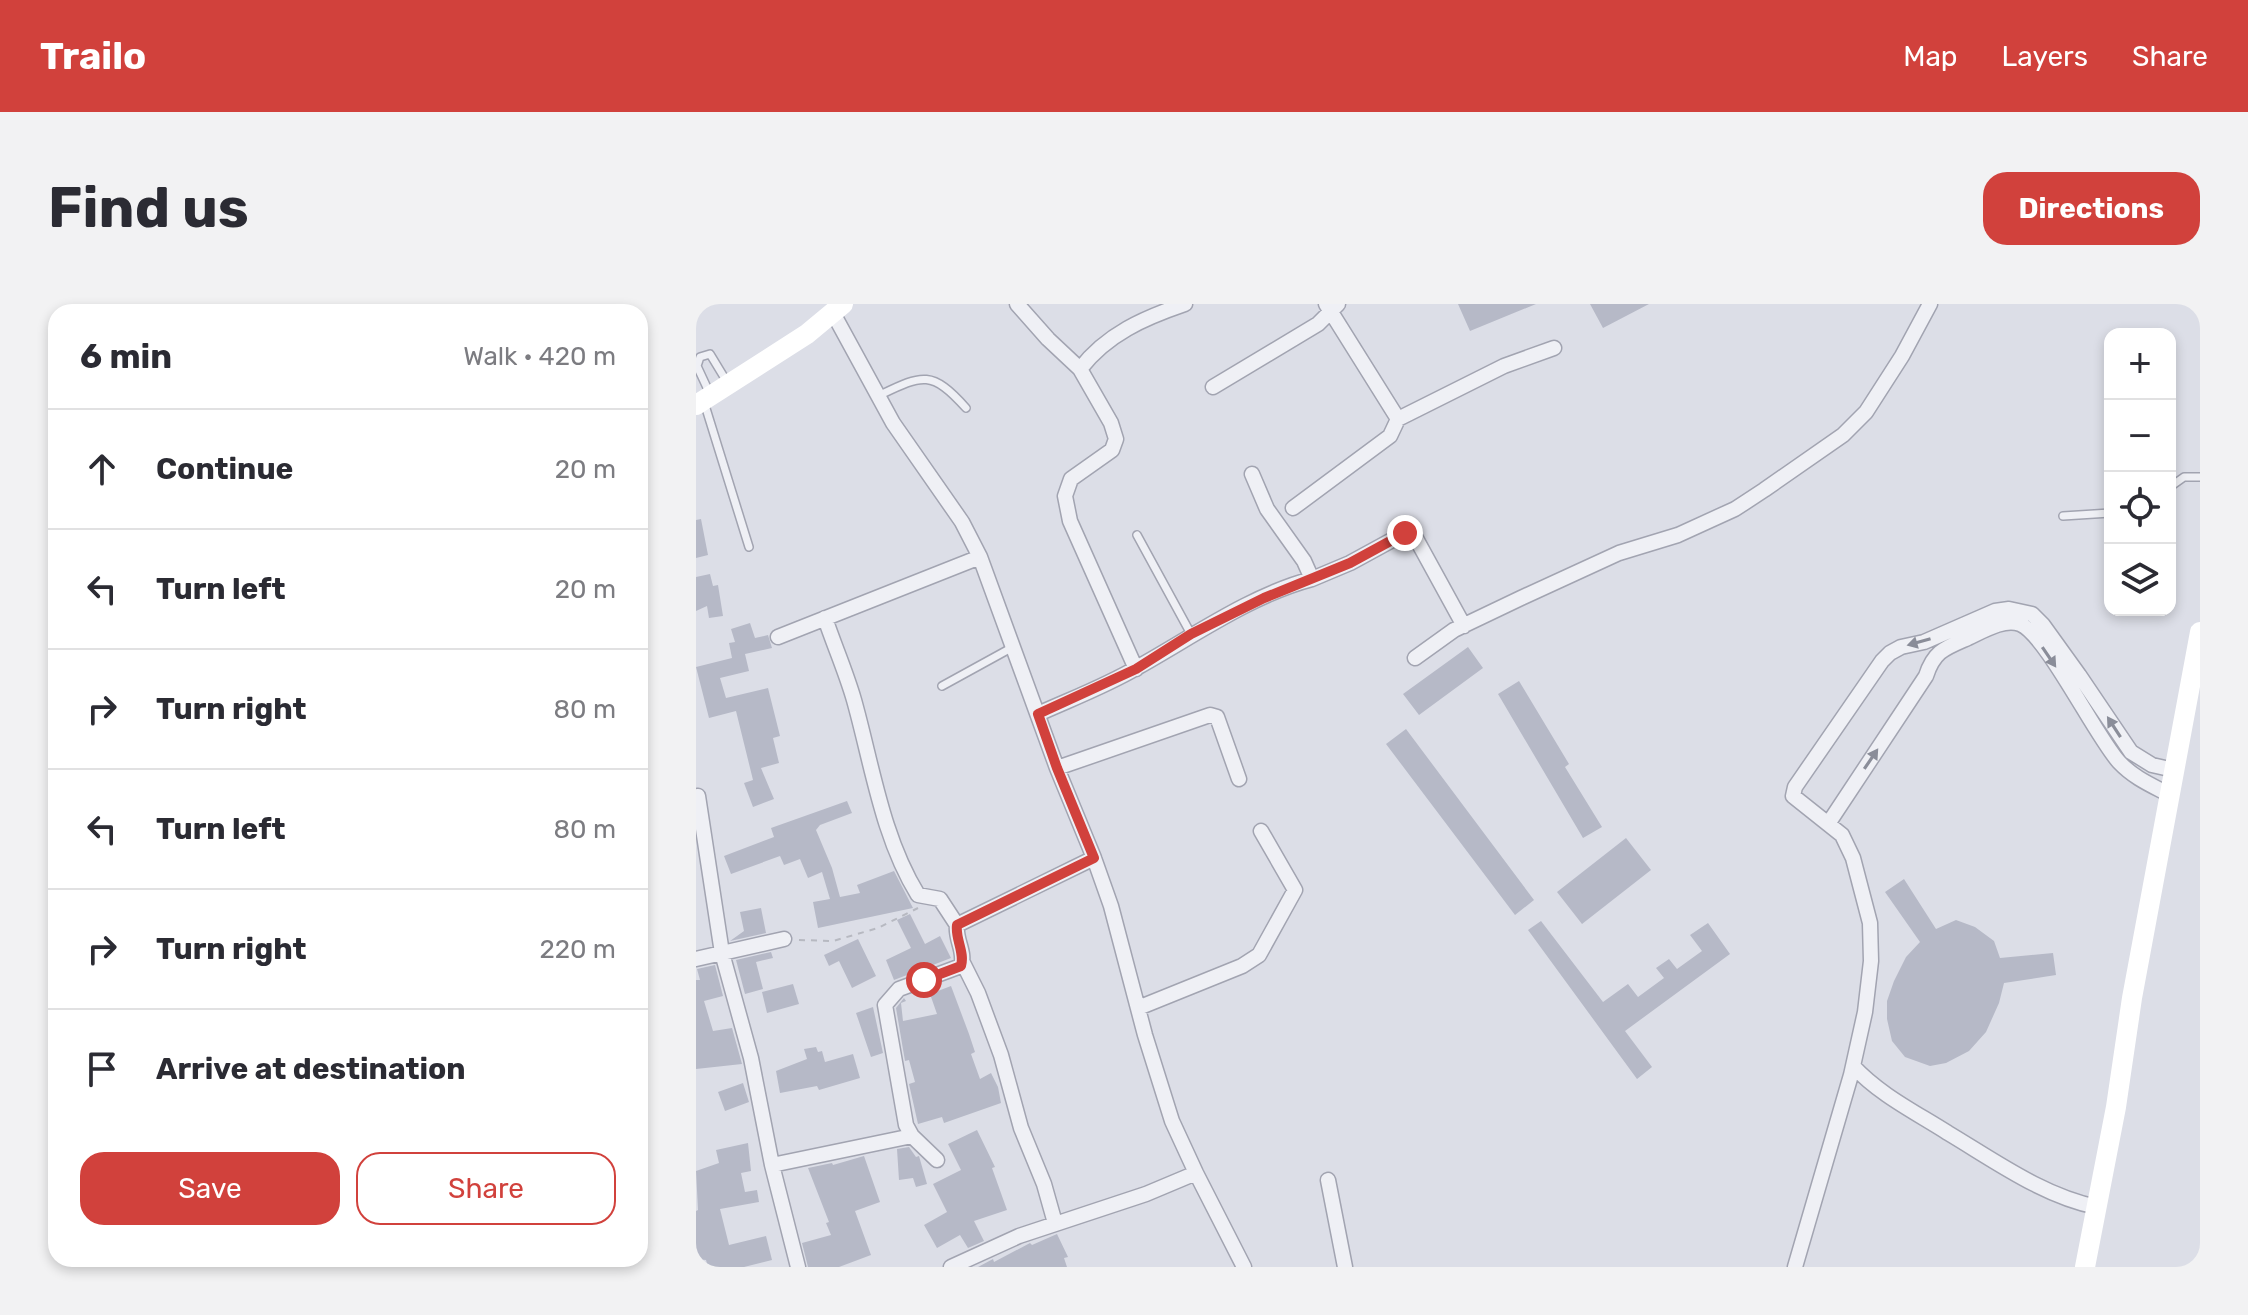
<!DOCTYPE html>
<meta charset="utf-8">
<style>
body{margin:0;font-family:Rubik,sans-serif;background:#f2f2f3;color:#2b2b33}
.controls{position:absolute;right:24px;top:24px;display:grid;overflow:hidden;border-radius:16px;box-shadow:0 4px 12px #0003}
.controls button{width:72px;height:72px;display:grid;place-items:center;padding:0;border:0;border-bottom:2px solid #e1e1e2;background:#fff;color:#2b2b33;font:40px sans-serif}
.stop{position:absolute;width:24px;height:24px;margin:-18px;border:6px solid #d1413c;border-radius:50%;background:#fff}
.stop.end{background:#d1413c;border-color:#fff;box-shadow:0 2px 8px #0008}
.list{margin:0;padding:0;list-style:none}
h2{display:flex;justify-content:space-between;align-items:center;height:104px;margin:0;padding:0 32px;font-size:34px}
h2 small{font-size:26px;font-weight:400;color:#7c7c81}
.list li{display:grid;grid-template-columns:52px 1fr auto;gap:24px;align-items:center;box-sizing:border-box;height:120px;padding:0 32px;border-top:2px solid #e1e1e2}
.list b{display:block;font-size:30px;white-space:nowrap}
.list em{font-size:26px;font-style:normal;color:#7c7c81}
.actions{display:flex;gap:16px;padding:24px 32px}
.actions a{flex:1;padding:18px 0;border:2px solid #d1413c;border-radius:24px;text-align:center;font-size:28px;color:#d1413c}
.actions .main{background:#d1413c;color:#fff}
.icon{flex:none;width:44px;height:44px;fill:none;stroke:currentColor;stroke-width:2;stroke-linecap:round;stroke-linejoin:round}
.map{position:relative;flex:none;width:1504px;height:963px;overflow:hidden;border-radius:24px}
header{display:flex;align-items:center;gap:48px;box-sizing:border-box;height:112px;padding:0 40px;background:#d1413c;color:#fff}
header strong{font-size:38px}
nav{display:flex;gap:44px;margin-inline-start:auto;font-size:28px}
.intro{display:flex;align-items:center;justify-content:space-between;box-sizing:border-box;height:192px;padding:0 48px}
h1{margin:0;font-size:56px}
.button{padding:20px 36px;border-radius:24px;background:#d1413c;color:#fff;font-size:28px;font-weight:700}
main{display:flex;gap:48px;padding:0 48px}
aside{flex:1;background:#fff;border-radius:24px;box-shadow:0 4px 12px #0003}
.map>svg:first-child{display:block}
</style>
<header>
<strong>Trailo</strong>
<nav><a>Map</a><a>Layers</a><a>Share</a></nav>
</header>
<div class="intro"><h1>Find us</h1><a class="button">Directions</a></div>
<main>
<aside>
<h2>6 min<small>Walk · 420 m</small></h2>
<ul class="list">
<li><svg class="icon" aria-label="ahead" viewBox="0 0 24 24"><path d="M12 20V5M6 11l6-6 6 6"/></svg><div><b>Continue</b></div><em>20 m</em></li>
<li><svg class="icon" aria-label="left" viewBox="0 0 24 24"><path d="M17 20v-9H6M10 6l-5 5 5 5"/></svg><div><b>Turn left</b></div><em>20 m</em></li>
<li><svg class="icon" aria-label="right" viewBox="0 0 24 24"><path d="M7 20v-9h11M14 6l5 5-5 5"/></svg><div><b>Turn right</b></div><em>80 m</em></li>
<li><svg class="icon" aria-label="left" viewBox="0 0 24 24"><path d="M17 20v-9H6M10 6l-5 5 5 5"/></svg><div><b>Turn left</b></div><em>80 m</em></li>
<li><svg class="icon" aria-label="right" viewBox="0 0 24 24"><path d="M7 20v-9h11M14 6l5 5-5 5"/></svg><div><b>Turn right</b></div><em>220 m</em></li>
<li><svg class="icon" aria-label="arrive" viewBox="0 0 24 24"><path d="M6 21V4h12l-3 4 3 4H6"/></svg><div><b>Arrive at destination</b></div></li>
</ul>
<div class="actions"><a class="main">Save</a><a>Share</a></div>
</aside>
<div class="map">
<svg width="1504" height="963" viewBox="0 0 1504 963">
<rect width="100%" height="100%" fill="#dcdee7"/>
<!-- building -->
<path fill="#b6b9c7" d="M 762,0 L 840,0 L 774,27 Z
M 894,0 L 953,0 L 907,24 Z
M 5,215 L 12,251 L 0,254 L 0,216 Z
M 14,270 L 17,282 L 22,281 L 27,312 L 13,314 L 11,302 L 0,307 L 0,273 Z
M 54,319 L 59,334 L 72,331 L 76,344 L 49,350 L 53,367 L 24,374 L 30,394 L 72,384 L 84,432 L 77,434 L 83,459 L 65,464 L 78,495 L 57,503 L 48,479 L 57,476 L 40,407 L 13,414 L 0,363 L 36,354 L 33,339 L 39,338 L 35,325 Z
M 772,343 L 787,364 L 723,411 L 707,390 Z
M 823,377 L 873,460 L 869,463 L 906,523 L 887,534 L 802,390 Z
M 710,425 L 838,596 L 819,611 L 690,440 Z
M 151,497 L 156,509 L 124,521 L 120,526 L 136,564 L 144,593 L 164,589 L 161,581 L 198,567 L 217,604 L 122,624 L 117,598 L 134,595 L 126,568 L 112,574 L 104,555 L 88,561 L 84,552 L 35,570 L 28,552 L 78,533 L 75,524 Z
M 930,534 L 955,566 L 886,620 L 861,588 Z
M 1208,575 L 1240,625 L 1260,616 L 1279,623 L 1298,637 L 1304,654 L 1357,649 L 1360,671 L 1308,679 L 1303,699 L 1290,728 L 1273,747 L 1250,759 L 1234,762 L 1209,753 L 1196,737 L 1191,715 L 1191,697 L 1198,677 L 1210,653 L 1224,638 L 1189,588 Z
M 65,604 L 70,629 L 34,637 L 48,627 L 44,608 Z
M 214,610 L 229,640 L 244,632 L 255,654 L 198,676 L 190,656 L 215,644 L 201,616 Z
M 845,617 L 907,698 L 932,680 L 942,693 L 968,674 L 960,664 L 973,655 L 981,665 L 1006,647 L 994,631 L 1012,619 L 1034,650 L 929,727 L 956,763 L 941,775 L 832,626 Z
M 162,635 L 180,672 L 156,684 L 143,657 L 133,662 L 128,651 Z
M 75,648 L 77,654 L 60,658 L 67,685 L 49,690 L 40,656 Z
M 19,661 L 27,692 L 8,697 L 17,727 L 36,724 L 46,760 L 0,765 L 0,676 L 4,676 L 1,665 Z
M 97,680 L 103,700 L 71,709 L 66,688 Z
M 255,682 L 273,730 L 279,748 L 275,750 L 284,775 L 295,769 L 302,783 L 305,799 L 248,819 L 246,813 L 222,820 L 213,780 L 219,778 L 213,756 L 209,757 L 200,704 L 208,694 L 210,697 L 205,699 L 207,717 L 241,710 L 234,690 Z
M 177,703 L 187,749 L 175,753 L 160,709 Z
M 120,743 L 122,748 L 126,747 L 129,758 L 157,750 L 164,774 L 123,786 L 121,782 L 84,789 L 80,767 L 111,755 L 108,745 Z
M 47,779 L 53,798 L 29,807 L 22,788 Z
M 281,826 L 299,863 L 296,864 L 311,906 L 278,917 L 288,937 L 272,944 L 264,931 L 241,944 L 228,921 L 251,908 L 237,880 L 265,866 L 252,840 Z
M 52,839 L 55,867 L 45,869 L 49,888 L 61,886 L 63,898 L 24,905 L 33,941 L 70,932 L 76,956 L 48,963 L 12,963 L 10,956 L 0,955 L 0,907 L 2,906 L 0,867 L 23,859 L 20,846 Z
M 213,843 L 220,853 L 223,852 L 231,880 L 220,883 L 217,874 L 203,876 L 201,845 Z
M 168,852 L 184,898 L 159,907 L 175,951 L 143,963 L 112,963 L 106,939 L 135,931 L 130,919 L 133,918 L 112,864 L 136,859 L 137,861 Z
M 361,930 L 372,953 L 368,954 L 371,963 L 282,963 L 297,955 L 298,958 L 334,939 L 336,941 Z"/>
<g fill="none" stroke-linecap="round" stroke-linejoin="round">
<defs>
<path id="lane" d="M 14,90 L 1,62 L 4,53 L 14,50 L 31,78
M 182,92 C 226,71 235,65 270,104
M 8,98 L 53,243
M 1474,183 L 1488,173 L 1504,173
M 1367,212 L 1414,209
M 441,231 L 495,330
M 246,382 L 317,343"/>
<path id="street" d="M 321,0 L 352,35 L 384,65 L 415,119 L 420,135 L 416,146 L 375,175 L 369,192 L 374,217 L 440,365
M 630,0 L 702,115
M 137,9 L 197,119 L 266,218 L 284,253 L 361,464 L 398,554 L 415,602 L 449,731 L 476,817 L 500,869 L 548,963
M 384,65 C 411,30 448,14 489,0
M 517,83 L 622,20 L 642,0
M 597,204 L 694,132 L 702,115 L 808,62 L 858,44
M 616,275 L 654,259 L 709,229 L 717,229 L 768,322
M 129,314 C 138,341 150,368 158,396 C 176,460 186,533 222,591 L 244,595 L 261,621 L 398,554
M 82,333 L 284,253
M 719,354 L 758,326 L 825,294 L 923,249 L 982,231 L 1039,205 L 1068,186 L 1147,131 L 1170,108 L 1206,52 L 1234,0
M 342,410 C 375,395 410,382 442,363 C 496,333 555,291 616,275 L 608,257 L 571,205 L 556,170
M 361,464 L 514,411 L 521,413 L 543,475
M 2,492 L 26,649 L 55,754 L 76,861 L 102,963
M 1132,520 L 1230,372 C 1238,347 1249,344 1272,334 C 1287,327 1308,314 1324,320 C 1350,330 1400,433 1423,458 C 1438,474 1455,481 1474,491
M 0,655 L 88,635
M 267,659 L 282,689 L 305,751 L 325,824 L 348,880 L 359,919
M 442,704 L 546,662 L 563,651 L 599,586 L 565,527
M 1157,762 C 1184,791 1219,808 1252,829 C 1299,857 1347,892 1401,903
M 241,856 L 216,832 L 210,821 L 189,701 L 203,685 L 265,662 C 270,648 259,636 261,621
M 76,861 L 216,832
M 632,876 L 649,963
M 255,963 L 323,932 L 450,890 L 500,869
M 1099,963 L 1155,771 L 1169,708 L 1175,657 L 1174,619 L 1157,554 L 1146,531 L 1097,492 L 1099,483 L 1186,357 L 1194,349 L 1205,343 L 1228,338 L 1299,307 L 1313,305 L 1336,310 L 1347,321 L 1383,371 L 1435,448 L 1456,461 L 1478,466"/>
</defs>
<!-- lane casing -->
<use href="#lane" stroke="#a2a4b1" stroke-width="10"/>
<!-- street casing -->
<use href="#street" stroke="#a2a4b1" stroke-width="17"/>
<!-- path -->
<path stroke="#b7b9c1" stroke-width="2" stroke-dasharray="6 6" stroke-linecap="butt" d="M 103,636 L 137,637 L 182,624 L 222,604"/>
<!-- lane -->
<use href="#lane" stroke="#eff0f5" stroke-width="7"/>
<!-- street -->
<use href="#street" stroke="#eff0f5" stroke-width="14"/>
<!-- secondary -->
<path stroke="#fff" stroke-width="20" d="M 0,101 L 111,30 L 147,0
M 1389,963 L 1420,803 L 1436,694 L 1504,328"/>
</g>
<!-- one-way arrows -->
<defs><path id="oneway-solid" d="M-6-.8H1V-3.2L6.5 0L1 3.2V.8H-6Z" transform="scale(2)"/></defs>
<g fill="#8a8d99">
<use href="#oneway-solid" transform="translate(1223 338) rotate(164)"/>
<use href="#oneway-solid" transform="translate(1353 353) rotate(56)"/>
<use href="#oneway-solid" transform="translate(1418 423) rotate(-123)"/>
<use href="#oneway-solid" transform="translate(1175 455) rotate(-56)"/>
</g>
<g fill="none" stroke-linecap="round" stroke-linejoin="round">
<!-- route -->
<path stroke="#d1413c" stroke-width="10" d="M 228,676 L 265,662 C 269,648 259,635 261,621 L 398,554 L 361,464 L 342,410 L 440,365 L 495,330 L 568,294 L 654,259 L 709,229"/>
</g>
</svg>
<div class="controls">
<button>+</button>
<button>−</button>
<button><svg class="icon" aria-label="locate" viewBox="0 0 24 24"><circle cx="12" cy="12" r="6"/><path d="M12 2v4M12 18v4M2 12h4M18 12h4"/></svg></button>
<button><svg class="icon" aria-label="layers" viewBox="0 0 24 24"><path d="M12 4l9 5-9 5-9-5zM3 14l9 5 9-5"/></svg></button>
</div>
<div class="stop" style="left:228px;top:676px"></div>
<div class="stop end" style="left:709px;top:229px"></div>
</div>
</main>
